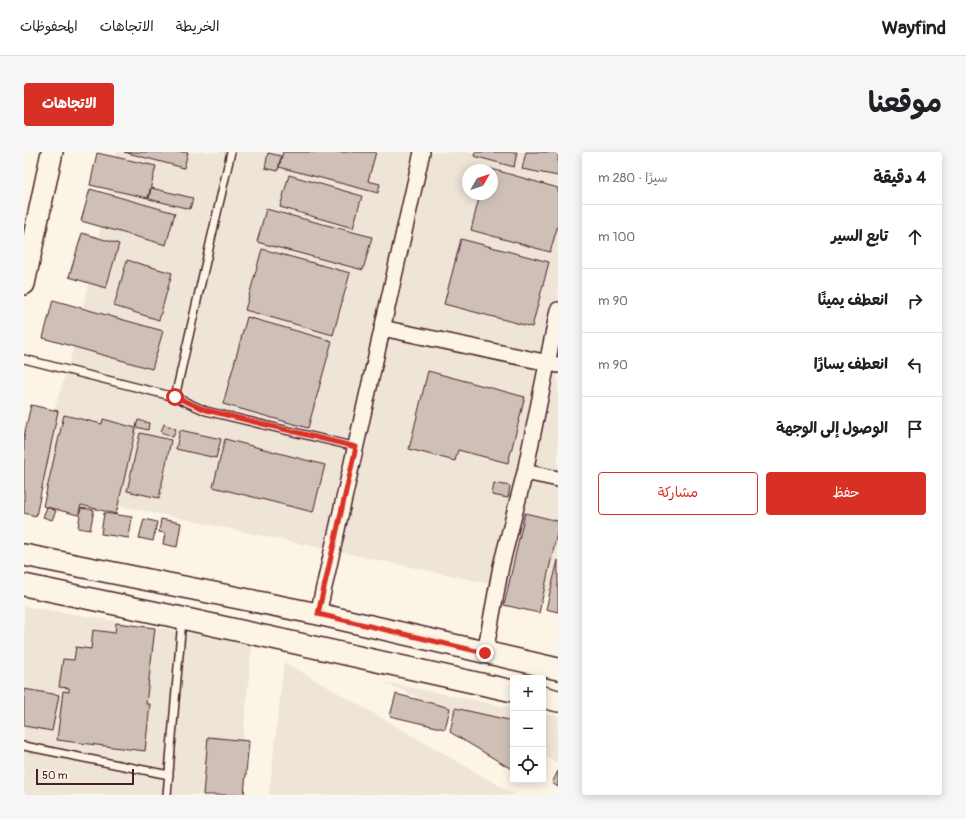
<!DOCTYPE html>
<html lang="ar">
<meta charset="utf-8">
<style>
body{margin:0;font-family:Pangolin,"Playpen Sans Arabic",sans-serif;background:#f6f6f6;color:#202124;direction:rtl}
.controls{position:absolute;right:12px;bottom:12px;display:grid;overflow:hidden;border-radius:4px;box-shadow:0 2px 10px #0003}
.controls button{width:36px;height:36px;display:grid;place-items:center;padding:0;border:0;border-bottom:1px solid #e0e0e0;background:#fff;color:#202124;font:20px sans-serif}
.compass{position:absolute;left:438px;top:12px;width:36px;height:36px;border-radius:50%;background:#fff;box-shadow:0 2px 10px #0003;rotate:50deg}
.scale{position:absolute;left:12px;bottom:10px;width:98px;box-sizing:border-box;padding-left:4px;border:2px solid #4a1f2b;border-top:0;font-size:11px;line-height:14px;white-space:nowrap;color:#4a1f2b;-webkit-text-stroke:3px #fcf5e5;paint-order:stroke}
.stop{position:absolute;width:12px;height:12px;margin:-9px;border:3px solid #d93025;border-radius:50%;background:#fff}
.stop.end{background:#d93025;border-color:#fff;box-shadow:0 1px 4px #0008}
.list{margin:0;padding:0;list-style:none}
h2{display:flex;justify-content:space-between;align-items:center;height:52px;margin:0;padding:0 16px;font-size:17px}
h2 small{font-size:13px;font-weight:400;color:#757577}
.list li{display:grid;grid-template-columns:26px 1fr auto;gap:12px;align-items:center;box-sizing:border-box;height:64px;padding:0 16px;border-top:1px solid #e0e0e0}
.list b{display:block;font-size:15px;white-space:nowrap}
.list em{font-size:13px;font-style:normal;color:#757577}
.actions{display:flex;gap:8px;padding:12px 16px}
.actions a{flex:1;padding:9px 0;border:1px solid #d93025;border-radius:4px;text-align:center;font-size:14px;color:#d93025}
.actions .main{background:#d93025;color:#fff}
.icon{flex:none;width:22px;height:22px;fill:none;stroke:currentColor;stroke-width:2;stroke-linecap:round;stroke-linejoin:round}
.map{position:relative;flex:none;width:534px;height:643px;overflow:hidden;direction:ltr;border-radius:4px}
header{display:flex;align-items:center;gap:24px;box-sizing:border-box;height:56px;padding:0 20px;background:#fff;border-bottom:1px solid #e0e0e0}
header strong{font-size:19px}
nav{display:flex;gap:22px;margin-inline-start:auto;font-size:14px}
.intro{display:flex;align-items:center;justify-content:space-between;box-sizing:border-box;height:96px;padding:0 24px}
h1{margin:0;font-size:28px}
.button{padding:10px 18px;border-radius:4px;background:#d93025;color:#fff;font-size:14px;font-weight:700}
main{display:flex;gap:24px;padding:0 24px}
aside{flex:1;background:#fff;border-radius:4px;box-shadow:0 2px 10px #0003}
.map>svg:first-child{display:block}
</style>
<header>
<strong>Wayfind</strong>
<nav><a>الخريطة</a><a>الاتجاهات</a><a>المحفوظات</a></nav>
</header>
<div class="intro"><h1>موقعنا</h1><a class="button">الاتجاهات</a></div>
<main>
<aside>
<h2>4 دقيقة<small>سيرًا · 280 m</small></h2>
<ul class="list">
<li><svg class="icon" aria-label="ahead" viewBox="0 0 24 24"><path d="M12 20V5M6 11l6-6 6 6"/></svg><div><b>تابع السير</b></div><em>100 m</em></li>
<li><svg class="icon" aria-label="right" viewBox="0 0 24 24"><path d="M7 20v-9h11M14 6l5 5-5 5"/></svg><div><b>انعطف يمينًا</b></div><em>90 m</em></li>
<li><svg class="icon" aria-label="left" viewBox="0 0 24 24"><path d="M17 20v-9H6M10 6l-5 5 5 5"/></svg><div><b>انعطف يسارًا</b></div><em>90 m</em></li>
<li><svg class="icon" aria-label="arrive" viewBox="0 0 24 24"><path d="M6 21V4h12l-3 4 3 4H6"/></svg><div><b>الوصول إلى الوجهة</b></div></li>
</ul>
<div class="actions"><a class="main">حفظ</a><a>مشاركة</a></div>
</aside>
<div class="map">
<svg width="534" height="643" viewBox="0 0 534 643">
<rect width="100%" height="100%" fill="#fcf5e5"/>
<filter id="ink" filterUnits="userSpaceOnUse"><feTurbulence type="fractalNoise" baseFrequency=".025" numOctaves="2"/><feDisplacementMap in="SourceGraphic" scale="8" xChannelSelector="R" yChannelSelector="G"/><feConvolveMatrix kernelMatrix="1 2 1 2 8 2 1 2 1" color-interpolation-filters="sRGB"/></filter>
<g filter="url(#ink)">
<!-- built -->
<path fill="#eee5d7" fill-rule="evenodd" d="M 93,0 L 534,0 L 534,446 L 7,335 L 52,187 ZM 444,18 L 468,18 L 468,42 L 444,42 Z
M 0,454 L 228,491 L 214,643 L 0,643 Z
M 260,510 L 492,643 L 245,643 Z
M 360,530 L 489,556 L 489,590 Z
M 519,562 L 534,564 L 534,611 L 519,604 Z"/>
<!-- building -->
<path fill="#cfc0b7" stroke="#4a1f2b" d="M 100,0 L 164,0 L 160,16 Z
M 259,0 L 352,0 L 344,29 L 356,32 L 354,41 L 255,15 Z
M 451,0 L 493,0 L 490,15 L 450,4 Z
M 502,0 L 534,0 L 534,24 L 498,17 Z
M 73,1 L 132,14 L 124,46 L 66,33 Z
M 244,1 L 257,4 L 254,19 L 241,16 Z
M 464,16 L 534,36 L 534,73 L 526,100 L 447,78 L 456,42 L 468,42 L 468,18 L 463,18 Z
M 265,23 L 338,44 L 329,76 L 256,55 Z
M 127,36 L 169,46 L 166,57 L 125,47 Z
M 66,37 L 151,61 L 142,93 L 57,69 Z
M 242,57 L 348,85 L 339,118 L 233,90 Z
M 58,81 L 95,92 L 82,136 L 45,125 Z
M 437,87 L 525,110 L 508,175 L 420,152 Z
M 238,97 L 326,121 L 309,183 L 221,158 Z
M 103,108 L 148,121 L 135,168 L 90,154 Z
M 29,148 L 139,179 L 128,217 L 19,186 Z
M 223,165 L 308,189 L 284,276 L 199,252 Z
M 404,219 L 501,245 L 484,311 L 434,298 L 431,309 L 385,297 Z
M 7,253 L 34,259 L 12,364 L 0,361 L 0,284 Z
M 40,263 L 78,272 L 79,267 L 112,276 L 92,362 L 57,353 L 54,363 L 19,354 Z
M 114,268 L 125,271 L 124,278 L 112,275 Z
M 140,272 L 152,277 L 149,285 L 137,280 Z
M 156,278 L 197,287 L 192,306 L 152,297 Z
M 116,281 L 147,288 L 135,346 L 103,339 Z
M 201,287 L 301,313 L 289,360 L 189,335 Z
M 470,331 L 486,334 L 484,346 L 468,343 Z
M 23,355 L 32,359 L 28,368 L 19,365 Z
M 57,356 L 70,358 L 66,378 L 54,376 Z
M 80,361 L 108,365 L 105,386 L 77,382 Z
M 501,361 L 534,369 L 534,377 L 515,461 L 480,453 Z
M 120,367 L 133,370 L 129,389 L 115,386 Z
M 137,367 L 157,371 L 153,395 L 139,392 L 141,381 L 135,380 Z
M 534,408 L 534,460 L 522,457 Z
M 92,471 L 131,476 L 122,552 L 126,552 L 121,599 L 33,588 L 39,539 L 45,540 L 45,536 L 35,535 L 39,507 L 50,508 L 52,495 L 67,497 L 69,478 L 91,481 Z
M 0,537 L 35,543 L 28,579 L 0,574 Z
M 372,542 L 426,556 L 421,577 L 366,564 Z
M 431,556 L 489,569 L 489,618 L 426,580 Z
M 184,585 L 225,589 L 220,643 L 179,643 Z
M 534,619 L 534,635 L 528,631 Z"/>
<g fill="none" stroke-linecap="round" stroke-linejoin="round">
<defs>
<path id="lane" d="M 0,207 L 151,245 L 207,0
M 151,245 L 182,259 L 332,295
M 0,594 L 145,623
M 143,643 L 158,468"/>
<path id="street" d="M 358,176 L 534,213
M 501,320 L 534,327
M 294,462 L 398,0
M 461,501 L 477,414 L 501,320 L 534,158"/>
<path id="secondary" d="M 0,132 L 28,0
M 0,403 L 294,462 L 534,517
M 0,433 L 158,466 L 489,539
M 519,545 L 534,549"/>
</defs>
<!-- lane casing -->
<use href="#lane" stroke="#4a1f2b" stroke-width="10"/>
<!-- street casing -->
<use href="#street" stroke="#4a1f2b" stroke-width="18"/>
<!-- secondary casing -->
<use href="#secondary" stroke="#4a1f2b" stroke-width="24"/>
<!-- lane -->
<use href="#lane" stroke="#fcf5e5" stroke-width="7"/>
<!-- street -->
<use href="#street" stroke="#fcf5e5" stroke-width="15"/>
<!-- secondary -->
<use href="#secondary" stroke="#fcf5e5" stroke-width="21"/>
</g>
</g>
<g fill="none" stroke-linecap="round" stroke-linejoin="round" filter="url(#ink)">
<!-- route -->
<path stroke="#d93025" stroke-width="5" d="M 151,245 L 182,258 L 332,295 L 294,462 L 461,501"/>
</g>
</svg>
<div class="controls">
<button>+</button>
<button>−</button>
<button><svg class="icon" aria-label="locate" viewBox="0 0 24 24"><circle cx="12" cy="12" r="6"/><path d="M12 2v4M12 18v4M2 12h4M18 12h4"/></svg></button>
</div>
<svg class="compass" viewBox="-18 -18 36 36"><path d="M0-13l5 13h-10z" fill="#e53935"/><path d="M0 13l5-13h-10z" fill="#757577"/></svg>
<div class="scale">50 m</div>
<div class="stop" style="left:151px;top:245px"></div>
<div class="stop end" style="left:461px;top:501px"></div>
</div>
</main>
